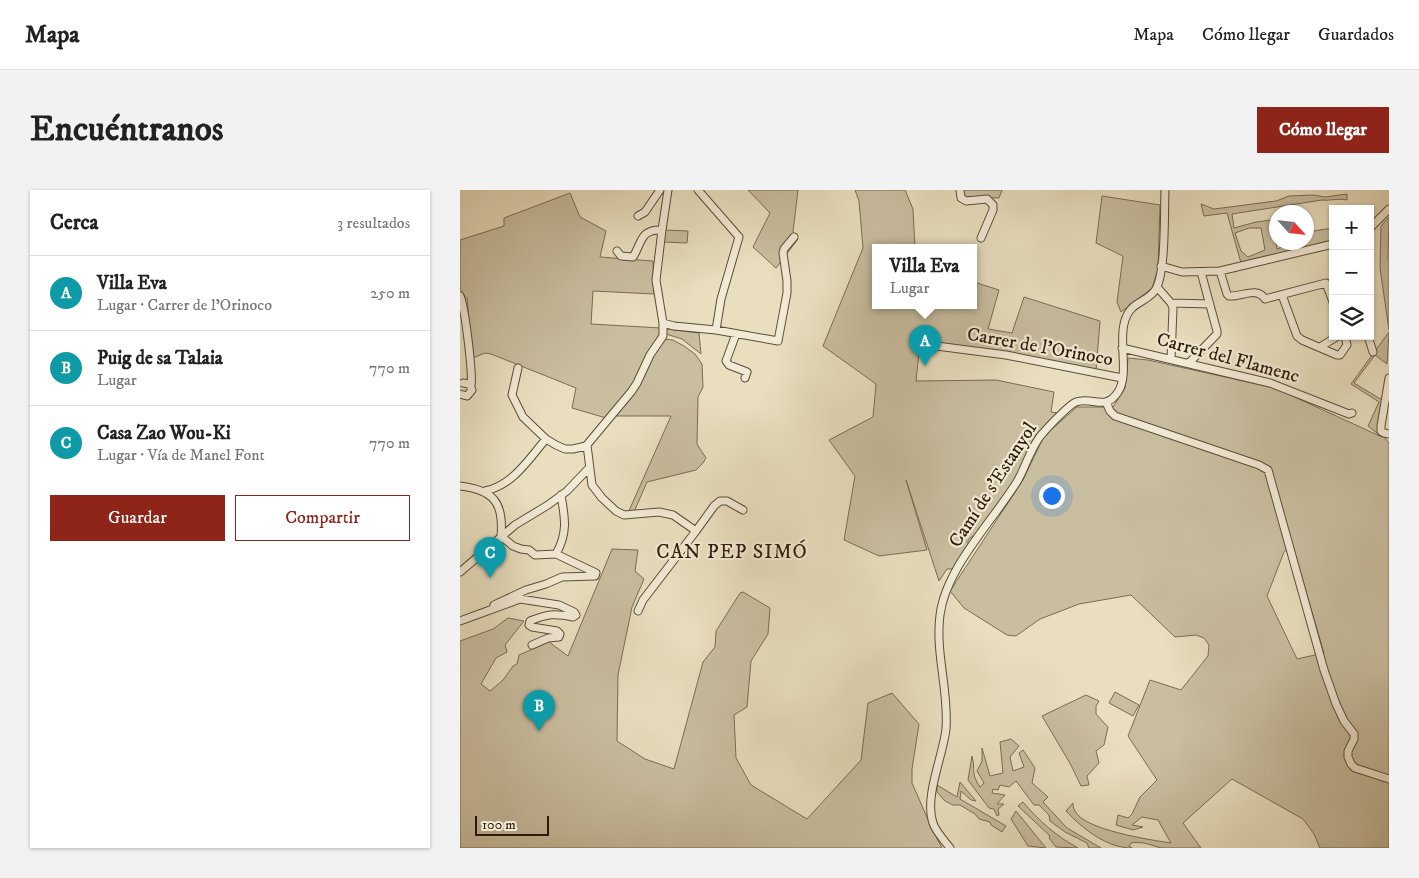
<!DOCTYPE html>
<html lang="es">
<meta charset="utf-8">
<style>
body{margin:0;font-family:"IM FELL DW Pica",serif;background:#f2f2f2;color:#222}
.controls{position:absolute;right:15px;top:15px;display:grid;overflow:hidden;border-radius:0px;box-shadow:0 1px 4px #0004}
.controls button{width:45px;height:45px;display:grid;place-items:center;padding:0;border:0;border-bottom:1px solid #e0e0e0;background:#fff;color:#222;font:25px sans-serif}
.compass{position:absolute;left:809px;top:15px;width:45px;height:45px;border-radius:50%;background:#fff;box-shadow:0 1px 4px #0004;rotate:117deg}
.scale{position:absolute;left:15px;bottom:12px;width:74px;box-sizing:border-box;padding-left:5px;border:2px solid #2d1b08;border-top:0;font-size:14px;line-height:18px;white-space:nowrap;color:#2d1b08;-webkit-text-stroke:4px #f1ead5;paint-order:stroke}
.you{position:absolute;left:591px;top:305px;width:18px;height:18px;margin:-12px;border:4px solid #fff;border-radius:50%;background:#1a73e8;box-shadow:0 0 0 8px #1a73e833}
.badge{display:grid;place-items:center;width:32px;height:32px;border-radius:50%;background:#8f2418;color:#fff;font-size:16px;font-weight:700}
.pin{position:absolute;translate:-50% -41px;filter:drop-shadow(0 1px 2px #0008)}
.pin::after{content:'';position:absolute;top:26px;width:18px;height:15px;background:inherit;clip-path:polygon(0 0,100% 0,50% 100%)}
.popup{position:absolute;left:412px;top:54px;width:105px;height:65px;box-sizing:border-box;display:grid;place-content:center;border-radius:0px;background:#fff;filter:drop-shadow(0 1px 4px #0005);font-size:16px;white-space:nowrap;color:#767676}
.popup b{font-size:19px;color:#222}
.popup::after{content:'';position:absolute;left:50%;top:100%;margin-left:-10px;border:10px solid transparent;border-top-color:#fff}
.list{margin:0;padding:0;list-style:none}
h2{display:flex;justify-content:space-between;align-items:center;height:65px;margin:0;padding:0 20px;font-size:21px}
h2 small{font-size:16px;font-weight:400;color:#767676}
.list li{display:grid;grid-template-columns:32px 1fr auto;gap:15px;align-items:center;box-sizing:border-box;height:75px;padding:0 20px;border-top:1px solid #e0e0e0}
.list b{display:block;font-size:19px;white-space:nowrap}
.list p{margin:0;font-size:16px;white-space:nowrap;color:#767676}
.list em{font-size:16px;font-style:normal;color:#767676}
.actions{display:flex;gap:10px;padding:15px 20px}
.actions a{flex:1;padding:11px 0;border:1px solid #8f2418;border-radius:0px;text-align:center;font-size:18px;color:#8f2418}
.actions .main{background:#8f2418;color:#fff}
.icon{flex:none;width:28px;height:28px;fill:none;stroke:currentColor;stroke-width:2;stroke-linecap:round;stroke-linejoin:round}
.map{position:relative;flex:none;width:929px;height:658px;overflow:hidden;border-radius:0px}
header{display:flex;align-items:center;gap:30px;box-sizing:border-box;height:70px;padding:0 25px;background:#fff;border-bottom:1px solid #e0e0e0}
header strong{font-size:24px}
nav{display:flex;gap:28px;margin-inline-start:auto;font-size:18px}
.intro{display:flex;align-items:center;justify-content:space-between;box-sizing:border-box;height:120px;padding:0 30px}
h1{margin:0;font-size:35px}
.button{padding:12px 22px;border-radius:0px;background:#8f2418;color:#fff;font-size:18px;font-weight:700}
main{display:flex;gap:30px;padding:0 30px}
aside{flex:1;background:#fff;border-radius:0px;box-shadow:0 1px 4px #0004}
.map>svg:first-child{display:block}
</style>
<header>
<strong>Mapa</strong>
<nav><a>Mapa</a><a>Cómo llegar</a><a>Guardados</a></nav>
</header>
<div class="intro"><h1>Encuéntranos</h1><a class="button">Cómo llegar</a></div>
<main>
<aside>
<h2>Cerca<small>3 resultados</small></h2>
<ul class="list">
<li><span class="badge" style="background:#0f9aa8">A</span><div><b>Villa Eva</b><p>Lugar · Carrer de l'Orinoco</p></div><em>250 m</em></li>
<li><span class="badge" style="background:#0f9aa8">B</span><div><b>Puig de sa Talaia</b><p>Lugar</p></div><em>770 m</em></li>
<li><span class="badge" style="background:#0f9aa8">C</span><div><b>Casa Zao Wou-Ki</b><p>Lugar · Vía de Manel Font</p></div><em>770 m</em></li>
</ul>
<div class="actions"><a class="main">Guardar</a><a>Compartir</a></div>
</aside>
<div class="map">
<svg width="929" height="658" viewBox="0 0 929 658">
<rect width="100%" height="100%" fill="#e9dfbf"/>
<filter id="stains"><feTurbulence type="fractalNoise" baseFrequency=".004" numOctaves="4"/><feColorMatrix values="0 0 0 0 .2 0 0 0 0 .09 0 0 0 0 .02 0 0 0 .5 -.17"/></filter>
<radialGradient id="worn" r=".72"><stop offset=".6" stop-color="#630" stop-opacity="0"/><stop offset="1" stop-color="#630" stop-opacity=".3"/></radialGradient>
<!-- green -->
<path fill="#c9bea0" stroke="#7b6c54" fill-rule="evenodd" d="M 288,0 L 338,0 L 333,42 L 338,49 L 316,78 L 293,57 L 310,23 Z
M 395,0 L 445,0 L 453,19 L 455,57 L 416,57 L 416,115 L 514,115 L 514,92 L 539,100 L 528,139 L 552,143 L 564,107 L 640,131 L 636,181 L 460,152 L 456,191 L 536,190 L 594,202 L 591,222 L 599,223 L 576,245 L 557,286 L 521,339 L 508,350 L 508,357 L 493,379 L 487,379 L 479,391 L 446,290 L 467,360 L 419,366 L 384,350 L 395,286 L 369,250 L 413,227 L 416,194 L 363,156 L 403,58 L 399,11 Z
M 502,0 L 542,0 L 539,8 L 503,7 Z
M 110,3 L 120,27 L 146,41 L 140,67 L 193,71 L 194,104 L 133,101 L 131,134 L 201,138 L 199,147 L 171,198 L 146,228 L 112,218 L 116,198 L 31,164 L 25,163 L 13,168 L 7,109 L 0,99 L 0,50 L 44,36 L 44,28 Z
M 887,4 L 887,10 C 879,8 870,11 862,10 L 772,24 L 774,38 L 796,32 L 811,30 L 817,59 L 827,55 L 830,53 L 846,52 L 847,42 L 873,38 L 873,50 L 829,63 L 781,73 L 767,23 L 744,26 L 741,14 L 754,19 L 816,11 L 829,6 L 853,5 L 865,7 ZM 789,38 L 801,38 L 805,60 L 788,67 L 781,61 L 775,43 Z
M 642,6 L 700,15 L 698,79 L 692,98 L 661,122 L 657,112 L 663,66 L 636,53 Z
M 929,27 L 928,70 L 929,70 L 929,140 L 920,78 L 921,36 Z
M 204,40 L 228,41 L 227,53 L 203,52 Z
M 206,139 L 239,143 L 241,164 L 222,149 L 206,144 Z
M 929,142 L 927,174 L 915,165 L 894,193 L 922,210 L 918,240 L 929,253 L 929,658 L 860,658 L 854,644 L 843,629 L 772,589 L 723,633 L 741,658 C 729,658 713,658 701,658 C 691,655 682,651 671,653 L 669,656 L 672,658 C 646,658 622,638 606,621 L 613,613 C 613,616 613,618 615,621 C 624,640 691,650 711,653 L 698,630 L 682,627 L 672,635 L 683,637 L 673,640 L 656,635 L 658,625 L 668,628 L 672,624 L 680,607 L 697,590 L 668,546 L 690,490 L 721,500 L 748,466 L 749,455 L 744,448 L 736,445 L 715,447 L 671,405 L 619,414 L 580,429 L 556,446 L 547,445 L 504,418 L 490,401 L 563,290 L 584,246 L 617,217 L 653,217 L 665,198 L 668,168 L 688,170 L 815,198 L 922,247 L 908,236 L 919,212 L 891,194 ZM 832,354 L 864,463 L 837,469 L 807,406 L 824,362 Z
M 204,149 L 213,150 L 224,156 L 235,164 L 242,174 L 243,197 L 238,207 L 237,254 L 246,268 L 243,273 L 236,280 L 187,292 L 174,322 L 168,323 L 211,226 L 154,226 Z
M 152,359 L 178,360 L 175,381 L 184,389 L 172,417 L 158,485 L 157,551 L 185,569 L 214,579 L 243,472 L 255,457 L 256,441 L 280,403 L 283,402 L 310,418 L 308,444 L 291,471 L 287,517 L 274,525 L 276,568 L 291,595 L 347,629 L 401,570 L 408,513 L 432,503 L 459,534 L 452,579 L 452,593 L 473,641 L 482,658 L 0,658 L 0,451 L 33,439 L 48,428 L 64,431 L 45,455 L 47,462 L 36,468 L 21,494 L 30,501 L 43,490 L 53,476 L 57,474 L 59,465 L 89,452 L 108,466 Z
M 655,502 L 679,515 L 673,526 L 649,513 Z
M 626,505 L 639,511 L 636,516 L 636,524 L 648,537 L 644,555 L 636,561 L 639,573 L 627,586 L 629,595 L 621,596 L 611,575 L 582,526 Z
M 551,549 L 559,556 L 550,567 L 553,581 L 564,577 L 559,563 L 563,560 L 575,578 L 572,593 L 588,607 L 583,612 L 607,638 L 641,658 L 629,658 L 627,653 L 605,642 L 590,631 L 589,625 L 579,615 L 574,615 L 556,591 L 549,597 L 540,595 L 538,600 L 533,599 L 532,603 L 545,605 L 537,614 L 544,614 L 538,619 L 539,625 L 537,626 L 534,619 L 529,618 L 508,590 L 512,566 C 516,581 510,582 520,597 L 524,593 L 517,581 L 522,571 L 522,558 L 530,586 L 543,583 L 540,552 Z
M 500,592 L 516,611 L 511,610 L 501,601 L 500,609 L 546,636 L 542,642 L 531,635 L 530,632 L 519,629 L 515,624 L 500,615 L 493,615 L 485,611 L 477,602 L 477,595 L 497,607 Z
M 563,612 C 579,631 596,646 618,658 L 596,657 L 589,648 L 590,646 L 558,616 Z
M 556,621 L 586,658 L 568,656 L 551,629 Z"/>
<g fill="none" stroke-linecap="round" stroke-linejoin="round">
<defs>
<path id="minor" d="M 238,0 L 279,47 L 261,109 L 256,140
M 500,0 L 501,8 L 506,11 L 527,9 L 533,15 L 533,20 L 521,48
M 178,26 L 185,22 L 200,0
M 910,38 L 929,19
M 157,61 L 161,66 L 173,67 C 182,53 180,39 202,40
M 701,76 L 722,82 L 760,81 L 873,54
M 760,81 L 767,104 L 769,106 C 782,107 797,96 805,109 L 866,93 L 873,112
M 697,97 L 711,113 L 713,118 L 711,169
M 822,105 L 837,146 L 842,150 L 877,165 L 880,165 L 887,155 L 885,146
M 0,106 C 5,117 13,184 11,196
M 711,113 L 750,114
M 203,133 L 214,136 L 256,140 L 318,151 L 327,103 L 327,91 L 323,63 L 324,59 L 334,47
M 276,144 L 266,171 L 269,175 L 287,182 L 285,188
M 908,146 L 913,162
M 461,154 L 546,165 L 662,188
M 860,157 L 878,146
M 662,158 L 810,193 L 889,224 L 892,223
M 729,173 L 757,144 L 757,141 L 741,82
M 58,178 L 52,205 L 63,227 L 86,249 L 96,255 L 105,259 L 113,259 L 126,256 L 171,202 L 177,193 L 190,165 L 203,146 L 203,133 L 196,90 L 202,40 L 208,0
M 929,188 L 921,236 L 921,241 L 924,243 L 929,244
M 0,204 L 7,206 L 12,200 L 9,194 L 3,193
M 646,212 L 650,221 L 655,226 L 799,275 L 808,280 L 864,480 L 876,514 L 884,531 L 894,544 L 894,549 L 888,561 L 888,567 L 891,574 L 895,578 L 929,589
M 127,255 L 132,295 L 142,308 L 156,321 L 164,325 L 199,322 L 213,325 L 236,341 L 183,410 L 178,421
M 0,296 C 33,300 44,312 41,346 L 53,356 L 61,359 L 69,360 L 75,365 L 96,364 L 136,383 L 135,386 L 102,387 L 86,394 L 66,400 L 34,415 L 33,418
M 25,301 C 53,295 68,270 86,249
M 236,341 L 254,316 L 260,311 L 267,311 L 283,320
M 96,364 C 108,343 105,328 101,305
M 0,382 L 55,335 L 88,315 L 107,301 L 129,278
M 0,431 L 60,409 L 99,415 L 114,422 L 116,425 L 113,427 C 94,423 87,424 70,431 L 69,435 L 72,437 L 97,441 L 100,444 L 99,447 L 88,448 L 72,455
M 490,658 C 484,650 476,642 473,633 C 464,607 483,566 486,539 C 489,501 475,463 480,425 C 486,377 534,330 558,290 C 566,276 572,254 583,243 C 589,236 610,214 616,212 C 632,206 645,222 658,202 C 669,186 659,154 664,134 C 669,110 687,114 696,99 C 706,80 704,23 705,0"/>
</defs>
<!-- minor casing -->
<use href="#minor" stroke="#5c4c36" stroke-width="9"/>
<!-- minor -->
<use href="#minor" stroke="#f1ead5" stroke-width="7"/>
</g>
<g text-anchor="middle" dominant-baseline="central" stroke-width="4.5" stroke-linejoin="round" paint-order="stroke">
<!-- street labels -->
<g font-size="19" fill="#2d1b08" stroke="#f1ead5">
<text transform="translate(580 157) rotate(10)">Carrer de l'Orinoco</text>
<text transform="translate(768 168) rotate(15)">Carrer del Flamenc</text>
<text transform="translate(533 295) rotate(-57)">Camí de s'Estanyol</text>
</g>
<!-- neighbourhood labels -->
<g font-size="20" letter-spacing="1" fill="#2d1b08" stroke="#f1ead5">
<text x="272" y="362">CAN PEP SIMÓ</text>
</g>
</g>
<rect width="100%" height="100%" filter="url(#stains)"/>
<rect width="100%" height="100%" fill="url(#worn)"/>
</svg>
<div class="controls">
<button>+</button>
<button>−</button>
<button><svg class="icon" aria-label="layers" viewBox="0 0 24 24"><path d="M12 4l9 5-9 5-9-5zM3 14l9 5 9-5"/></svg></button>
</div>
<svg class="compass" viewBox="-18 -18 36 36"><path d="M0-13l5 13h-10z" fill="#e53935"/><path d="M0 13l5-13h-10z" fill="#767676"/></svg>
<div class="scale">100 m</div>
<div class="you"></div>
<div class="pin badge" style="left:465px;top:176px;background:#0f9aa8">A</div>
<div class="popup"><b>Villa Eva</b>Lugar</div>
<div class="pin badge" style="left:79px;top:541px;background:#0f9aa8">B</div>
<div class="pin badge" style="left:30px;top:388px;background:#0f9aa8">C</div>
</div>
</main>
